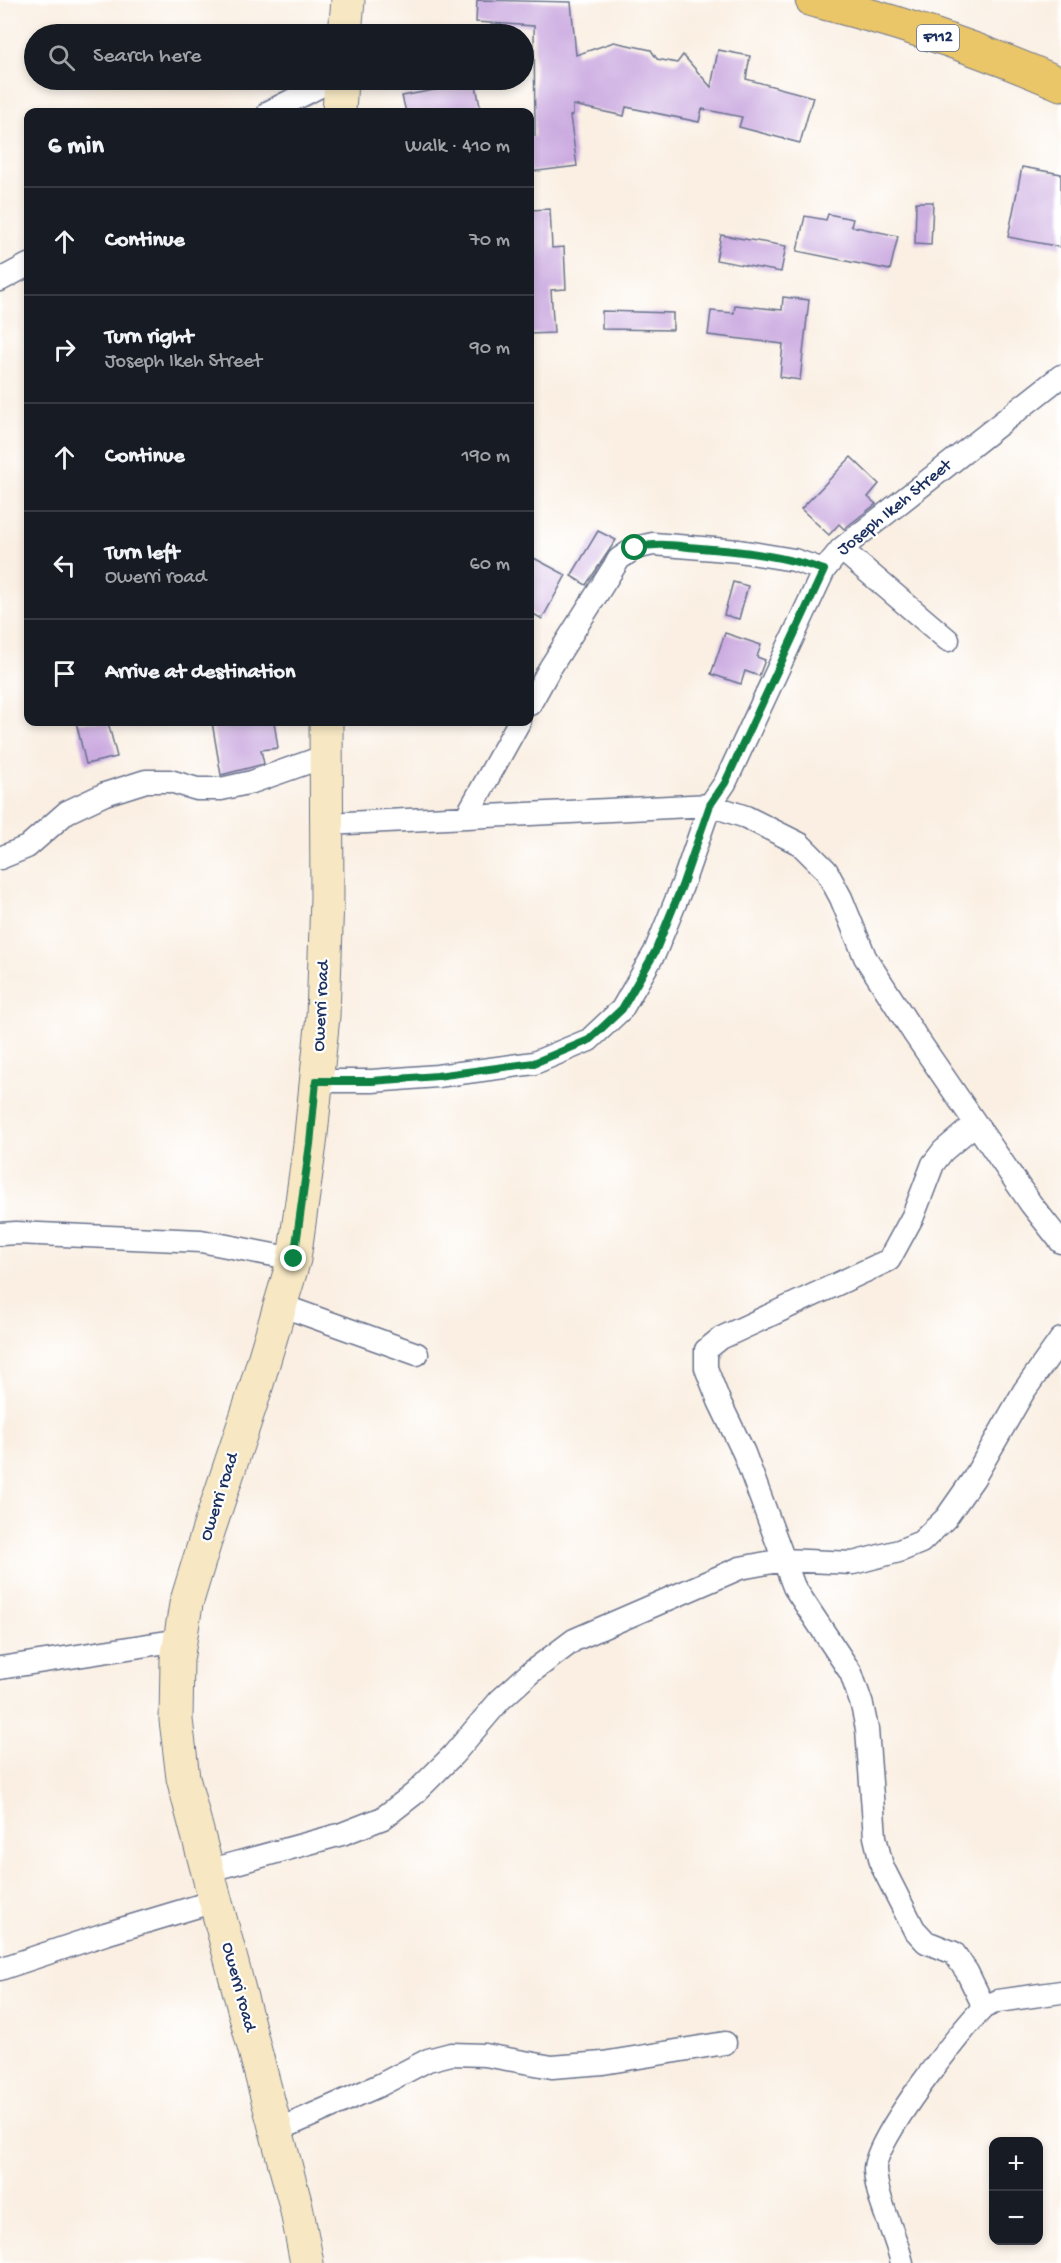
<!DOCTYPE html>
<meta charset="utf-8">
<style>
body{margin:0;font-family:"Gochi Hand",sans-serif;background:#20242c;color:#f1f3f6}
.controls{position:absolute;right:18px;bottom:18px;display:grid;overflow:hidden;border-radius:12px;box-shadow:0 3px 9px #0003}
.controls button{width:54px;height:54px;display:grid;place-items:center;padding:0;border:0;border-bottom:2px solid #363941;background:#171b24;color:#f1f3f6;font:30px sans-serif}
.stop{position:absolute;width:18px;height:18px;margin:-14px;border:4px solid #0b8043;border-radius:50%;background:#fff}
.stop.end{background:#0b8043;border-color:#fff;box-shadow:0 2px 6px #0008}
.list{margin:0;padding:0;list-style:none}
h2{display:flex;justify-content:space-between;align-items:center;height:78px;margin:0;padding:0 24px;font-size:26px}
h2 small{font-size:20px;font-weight:400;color:#9ea1a6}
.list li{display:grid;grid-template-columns:39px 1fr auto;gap:18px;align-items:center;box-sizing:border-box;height:108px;padding:0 24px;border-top:2px solid #363941}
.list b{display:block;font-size:22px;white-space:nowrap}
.list p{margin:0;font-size:20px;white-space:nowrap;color:#9ea1a6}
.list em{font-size:20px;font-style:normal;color:#9ea1a6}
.icon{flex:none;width:33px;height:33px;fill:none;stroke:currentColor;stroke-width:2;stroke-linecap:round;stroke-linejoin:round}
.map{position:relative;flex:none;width:1061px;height:2263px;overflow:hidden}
.search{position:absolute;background:#171b24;box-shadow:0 3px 9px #0003;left:24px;top:24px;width:510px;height:66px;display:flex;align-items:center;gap:15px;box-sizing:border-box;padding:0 21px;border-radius:33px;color:#9ea1a6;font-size:22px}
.panel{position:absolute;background:#171b24;box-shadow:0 3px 9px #0003;left:24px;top:108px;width:510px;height:618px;border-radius:12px}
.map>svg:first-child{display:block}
</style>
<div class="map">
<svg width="1061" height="2263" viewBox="0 0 1061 2263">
<rect width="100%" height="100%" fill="#fff"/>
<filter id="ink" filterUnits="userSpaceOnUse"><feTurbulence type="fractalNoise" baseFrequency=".0167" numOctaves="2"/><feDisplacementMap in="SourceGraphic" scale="12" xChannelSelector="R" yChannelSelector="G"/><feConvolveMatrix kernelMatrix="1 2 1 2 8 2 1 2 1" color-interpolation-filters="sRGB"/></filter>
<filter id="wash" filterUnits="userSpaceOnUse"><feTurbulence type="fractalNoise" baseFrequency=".008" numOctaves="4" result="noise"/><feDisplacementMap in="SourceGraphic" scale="24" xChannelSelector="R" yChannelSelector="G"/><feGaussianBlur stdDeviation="1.35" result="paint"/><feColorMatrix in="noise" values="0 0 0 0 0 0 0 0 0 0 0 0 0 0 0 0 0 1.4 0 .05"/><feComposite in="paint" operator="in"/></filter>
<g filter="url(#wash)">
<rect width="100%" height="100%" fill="#faefe2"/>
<g id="blocks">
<!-- building -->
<path fill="#c9a7df" d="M 477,0 L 571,2 L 576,55 L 614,42 L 651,50 L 657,59 L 677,63 L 683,55 L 711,87 L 718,50 L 750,56 L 746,79 L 813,97 L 800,143 L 739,127 L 742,117 L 702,109 L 699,122 L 626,107 L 624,116 L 573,105 L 573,115 L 570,116 L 577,166 L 530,172 L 530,137 L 535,136 L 534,26 L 476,22 Z
M 443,80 L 475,80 L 481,112 L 406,112 L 402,96 L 445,88 Z
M 1022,167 L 1061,174 L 1061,247 L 1008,237 Z
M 916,202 L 933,202 L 931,245 L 915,244 Z
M 550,209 L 552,248 L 564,247 L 566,289 L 551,290 L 554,333 L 530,334 L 530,210 Z
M 828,214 L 853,219 L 851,226 L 898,236 L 890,270 L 797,251 L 805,216 L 826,220 Z
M 721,235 L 786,246 L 781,272 L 716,260 Z
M 783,297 L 809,300 L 800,380 L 780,377 L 783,344 L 708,335 L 711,311 L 734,313 L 735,305 L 782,310 Z
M 602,311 L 673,313 L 673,330 L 602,329 Z
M 851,457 L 879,484 L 868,497 L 876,504 L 844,529 L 839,524 L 829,535 L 801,509 Z
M 598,531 L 616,540 L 586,585 L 571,576 Z
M 530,556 L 566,575 L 542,619 L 530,612 Z
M 733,582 L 748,586 L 739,619 L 724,615 Z
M 725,633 L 761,645 L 757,657 L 765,660 L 759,676 L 745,671 L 741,684 L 711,674 Z
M 76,722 L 108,722 L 117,757 L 86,764 Z
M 212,722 L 274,722 L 278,748 L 261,750 L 264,764 L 221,775 Z"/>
</g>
</g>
<g filter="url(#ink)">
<use href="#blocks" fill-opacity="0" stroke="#69728c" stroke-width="1.5"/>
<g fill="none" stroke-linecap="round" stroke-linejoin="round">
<defs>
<path id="street" d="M 269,112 L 332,80
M 0,280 L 28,265
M 841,549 L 948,640
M 530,704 L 550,668 L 619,559 L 635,548 L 653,544 L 739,551 L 794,560 L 824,570
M 466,817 L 519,722
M 327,824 L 710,805 L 746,817 L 800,844 L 826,870 L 841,898 L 865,957 L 915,1035 L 1031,1204 L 1061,1242
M 0,858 L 27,847 L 67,812 L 105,794 L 146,781 L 170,781 L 197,789 L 221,789 L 252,782 L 326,756
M 316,1081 L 372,1081 L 437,1076 L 534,1063 L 589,1040 L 622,1009 L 655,952 L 682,886 L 710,805 L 725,783 L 824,570 L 841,549 L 1061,376
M 975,1124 L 943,1151 L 933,1164 L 913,1216 L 889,1260 L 721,1338 L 706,1350 L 706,1368 L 719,1401 L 744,1453 L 794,1587 L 851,1673 L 862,1705 L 867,1729 L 875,1837 L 882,1866 L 914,1929 L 926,1942 L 954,1953 L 967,1972 L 984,2007
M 0,1234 L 16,1233 L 201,1241 L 294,1259
M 280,1305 L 417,1354
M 0,1668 L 180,1640
M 207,1871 L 342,1834 L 383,1818 L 414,1794 L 453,1755 L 500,1700 L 530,1673 L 574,1640 L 740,1568 L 783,1560 L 853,1563 L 899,1551 L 921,1542 L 946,1518 L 974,1478 L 1024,1391 L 1061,1339
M 0,1969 L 105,1934 L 215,1901
M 276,2131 L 380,2085 L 428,2060 L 451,2054 L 485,2055 L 552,2067 L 603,2063 L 725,2043
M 902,2263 C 895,2232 877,2202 875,2170 C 873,2141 960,2031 984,2007 L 998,2001 L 1061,1992"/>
<path id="secondary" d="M 345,34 L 348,0
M 339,112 L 341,80
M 307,2263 L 296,2206 L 183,1778 L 176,1720 L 177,1660 L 186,1604 L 207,1535 L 253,1397 L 294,1259 L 310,1144 L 323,1016 L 327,897 L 326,722"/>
<path id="primary" d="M 812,0 C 894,20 983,50 1061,84"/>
</defs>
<!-- street casing -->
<use href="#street" stroke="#69728c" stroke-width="25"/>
<!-- secondary casing -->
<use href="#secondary" stroke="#69728c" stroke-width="35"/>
<!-- primary casing -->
<use href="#primary" stroke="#69728c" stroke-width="35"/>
<!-- street -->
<use href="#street" stroke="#fff" stroke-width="22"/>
<!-- secondary -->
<use href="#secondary" stroke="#f7e8c3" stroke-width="33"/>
<!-- primary -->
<use href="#primary" stroke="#ebc669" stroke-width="33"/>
</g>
</g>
<g fill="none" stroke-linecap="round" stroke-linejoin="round" filter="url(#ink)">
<!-- route -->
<path stroke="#0b8043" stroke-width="8" d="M 294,1259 L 310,1144 L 316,1081 L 372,1081 L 437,1076 L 534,1063 L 589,1040 L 622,1009 L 655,952 L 682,886 L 710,805 L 725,783 L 824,570 C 784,556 742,551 700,548 C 676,546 658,542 635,548"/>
</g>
<g text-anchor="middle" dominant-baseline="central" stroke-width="4.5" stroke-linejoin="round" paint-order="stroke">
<!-- shield labels -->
<rect fill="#fff" stroke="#5f6d8e" stroke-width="1.5" x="917" y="25" width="42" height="26" rx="4.5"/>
<g font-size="16" font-weight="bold" fill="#1b2f5e">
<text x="938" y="38">F112</text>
</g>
<!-- street labels -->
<g font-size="18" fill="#1b2f5e" stroke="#fff">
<text transform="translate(895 508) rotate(-39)">Joseph Ikeh Street</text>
<text transform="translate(322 1006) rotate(-87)">Owerri road</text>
<text transform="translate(220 1497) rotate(-72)">Owerri road</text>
<text transform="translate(238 1987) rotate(75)">Owerri road</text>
</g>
</g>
</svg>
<div class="controls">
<button>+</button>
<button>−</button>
</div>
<div class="stop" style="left:635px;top:548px"></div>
<div class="stop end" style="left:294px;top:1259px"></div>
<div class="search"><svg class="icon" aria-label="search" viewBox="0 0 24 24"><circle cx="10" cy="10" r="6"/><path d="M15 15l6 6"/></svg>Search here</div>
<section class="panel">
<h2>6 min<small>Walk · 410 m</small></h2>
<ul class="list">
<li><svg class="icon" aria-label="ahead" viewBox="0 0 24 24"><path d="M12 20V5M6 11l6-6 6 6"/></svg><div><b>Continue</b></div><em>70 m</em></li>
<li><svg class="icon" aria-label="right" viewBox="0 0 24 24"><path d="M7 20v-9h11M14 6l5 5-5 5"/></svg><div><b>Turn right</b><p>Joseph Ikeh Street</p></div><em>90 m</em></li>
<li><svg class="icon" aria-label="ahead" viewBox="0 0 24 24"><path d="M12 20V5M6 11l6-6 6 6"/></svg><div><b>Continue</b></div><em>190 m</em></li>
<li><svg class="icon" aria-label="left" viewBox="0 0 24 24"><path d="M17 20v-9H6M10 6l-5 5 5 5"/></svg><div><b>Turn left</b><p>Owerri road</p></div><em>60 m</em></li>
<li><svg class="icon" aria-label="arrive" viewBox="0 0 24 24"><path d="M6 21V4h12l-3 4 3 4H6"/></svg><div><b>Arrive at destination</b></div></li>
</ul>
</section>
</div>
